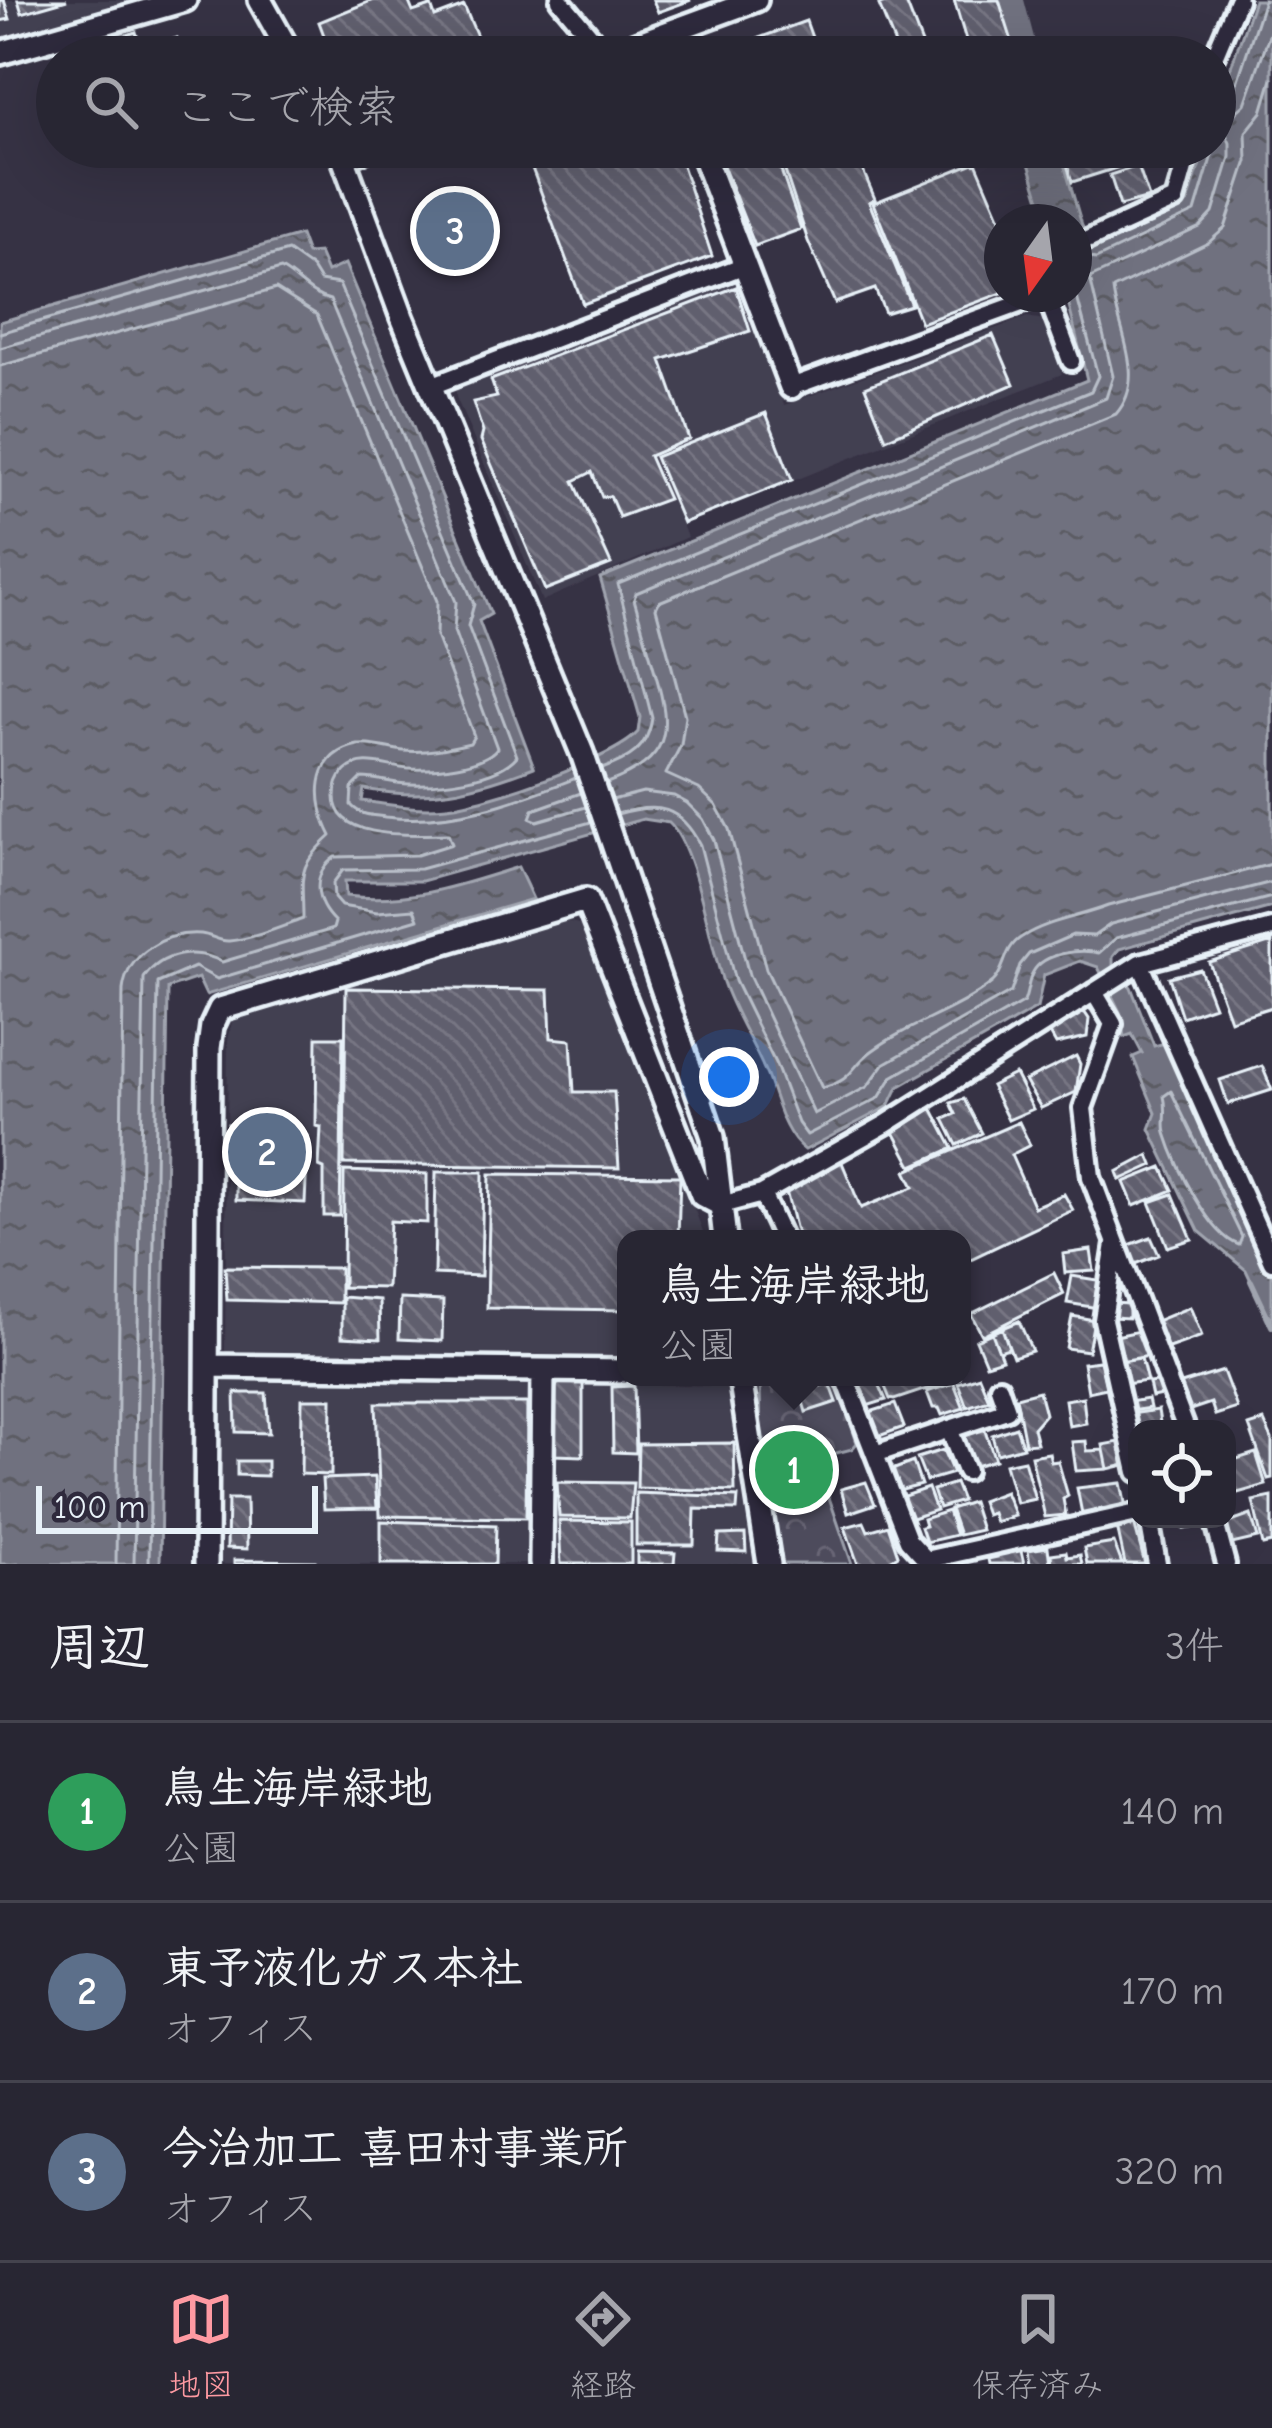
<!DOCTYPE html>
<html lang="ja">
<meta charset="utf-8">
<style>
body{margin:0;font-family:"Comic Neue","Klee One",sans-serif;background:#302e3b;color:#f1f3f6}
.controls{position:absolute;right:36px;bottom:36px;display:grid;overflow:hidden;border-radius:24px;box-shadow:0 12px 48px #0002}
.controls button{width:108px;height:108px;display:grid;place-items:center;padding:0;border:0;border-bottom:3px solid #44434e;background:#282633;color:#f1f3f6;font:60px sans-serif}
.compass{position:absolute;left:984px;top:204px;width:108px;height:108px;border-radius:50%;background:#282633;box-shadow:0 12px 48px #0002;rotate:194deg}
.scale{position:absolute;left:36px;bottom:30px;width:282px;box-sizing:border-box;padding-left:12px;border:6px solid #e8f1f8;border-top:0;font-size:33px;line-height:42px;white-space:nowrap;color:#e8f1f8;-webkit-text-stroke:9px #2f2a3d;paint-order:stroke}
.you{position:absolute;left:729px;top:1077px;width:42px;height:42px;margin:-30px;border:9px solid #fff;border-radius:50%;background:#1a73e8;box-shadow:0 0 0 18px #1a73e833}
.badge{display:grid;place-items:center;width:78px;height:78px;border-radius:50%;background:#ff9aa2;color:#fff;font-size:39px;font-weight:700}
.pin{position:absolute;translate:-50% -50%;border:6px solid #fff;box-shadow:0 3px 12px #0006}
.popup{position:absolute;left:617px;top:1230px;width:354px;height:156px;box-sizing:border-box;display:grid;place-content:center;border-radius:24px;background:#282633;filter:drop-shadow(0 3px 9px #0005);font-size:39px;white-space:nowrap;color:#a5a5ac}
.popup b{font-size:45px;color:#f1f3f6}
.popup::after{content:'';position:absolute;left:50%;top:100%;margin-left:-24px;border:24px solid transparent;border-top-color:#282633}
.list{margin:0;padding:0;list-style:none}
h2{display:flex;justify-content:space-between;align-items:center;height:156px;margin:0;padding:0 48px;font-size:51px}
h2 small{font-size:39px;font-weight:400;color:#a5a5ac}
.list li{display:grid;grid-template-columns:78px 1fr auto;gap:36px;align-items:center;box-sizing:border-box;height:180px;padding:0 48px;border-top:3px solid #44434e}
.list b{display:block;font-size:45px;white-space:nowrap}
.list p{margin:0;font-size:39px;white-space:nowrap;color:#a5a5ac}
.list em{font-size:39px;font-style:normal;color:#a5a5ac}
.icon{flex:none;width:66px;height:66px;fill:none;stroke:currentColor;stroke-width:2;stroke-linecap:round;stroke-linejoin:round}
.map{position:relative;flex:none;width:1272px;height:1564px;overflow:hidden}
.search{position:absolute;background:#282633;box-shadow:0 12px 48px #0002;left:36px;right:36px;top:36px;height:132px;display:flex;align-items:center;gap:30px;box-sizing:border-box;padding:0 42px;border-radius:66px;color:#a5a5ac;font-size:45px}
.sheet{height:696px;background:#282633}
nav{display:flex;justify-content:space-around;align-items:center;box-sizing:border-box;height:168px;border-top:3px solid #44434e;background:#282633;font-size:33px;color:#a5a5ac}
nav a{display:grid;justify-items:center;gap:6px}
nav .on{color:#ff9aa2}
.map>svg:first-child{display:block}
</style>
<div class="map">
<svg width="1272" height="1564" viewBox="0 0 1272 1564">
<defs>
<pattern id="park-crowns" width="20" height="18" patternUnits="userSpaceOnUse" patternTransform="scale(3)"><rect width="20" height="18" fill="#4d4b5c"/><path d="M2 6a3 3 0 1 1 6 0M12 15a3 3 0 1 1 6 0" fill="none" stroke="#676574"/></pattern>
<pattern id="water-ripples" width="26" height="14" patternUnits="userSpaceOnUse" patternTransform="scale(3)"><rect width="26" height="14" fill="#70717f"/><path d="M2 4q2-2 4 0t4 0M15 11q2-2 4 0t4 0" fill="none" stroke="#5b5c64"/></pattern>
<pattern id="building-back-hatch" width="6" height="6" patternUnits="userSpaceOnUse" patternTransform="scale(3)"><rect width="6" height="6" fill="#605e6e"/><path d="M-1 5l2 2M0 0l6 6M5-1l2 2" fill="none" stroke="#777683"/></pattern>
</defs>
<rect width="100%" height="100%" fill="#363244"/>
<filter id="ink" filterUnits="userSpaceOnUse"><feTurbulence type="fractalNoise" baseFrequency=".00833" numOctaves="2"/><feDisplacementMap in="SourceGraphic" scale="24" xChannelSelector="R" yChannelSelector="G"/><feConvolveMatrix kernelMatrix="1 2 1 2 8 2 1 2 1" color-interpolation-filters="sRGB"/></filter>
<g filter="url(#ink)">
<!-- built -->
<path fill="#433f51" d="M 0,0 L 156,0 L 0,45 Z
M 737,280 L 784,405 L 1027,317 L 1044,320 L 1062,374 L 682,525 L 687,537 L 542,601 L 456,397 L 456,386 Z
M 566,921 L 583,925 L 706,1239 L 626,1239 L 626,1355 L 225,1354 L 228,1040 L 233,1017 Z
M 229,1375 L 523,1381 L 536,1385 L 534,1564 L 218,1564 L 220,1388 Z
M 552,1382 L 730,1386 L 755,1564 L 552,1564 Z"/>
<!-- park -->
<path fill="url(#park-crowns)" stroke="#9a9eaa" stroke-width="3" d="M 760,1377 L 836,1377 L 857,1443 L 852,1449 L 825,1456 L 824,1483 L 852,1564 L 781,1564 L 761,1452 Z"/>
<!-- water -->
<path fill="url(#water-ripples)" stroke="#a0a4af" stroke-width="3" d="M 1254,0 L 1272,0 L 1272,907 L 1119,949 L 1113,957 L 1113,968 L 1131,987 L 1154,1046 L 1165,1043 L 1272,1272 L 1272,1326 L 1246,1270 L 1199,1231 L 1150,1129 L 1156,1113 L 1133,1057 L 1142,1053 L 1132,1034 L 1124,1037 L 1120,1012 L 1098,967 L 1080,961 L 1044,975 L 1037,1008 L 898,1087 L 889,1106 L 805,1150 C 783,1134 777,1101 767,1076 C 754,1044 734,1014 723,982 C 709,942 696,848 669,823 L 643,819 L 422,881 L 345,881 L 346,896 C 408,904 460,885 518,867 L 533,899 L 206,995 L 198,978 L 168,988 L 160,1564 L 0,1564 L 0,322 L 300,235 L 307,254 L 319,253 L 327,272 L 345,264 L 491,614 L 479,621 L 534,767 C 472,791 430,801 364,789 L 362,801 C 390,805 418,810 447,807 C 484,804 615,759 638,732 L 640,717 L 600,578 L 1087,380 L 1066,294 L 1074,294 L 1074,222 L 1047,222 L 1024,147 L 1059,147 L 1089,249 L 1188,203 L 1205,147 L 1215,147 L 1215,113 Z"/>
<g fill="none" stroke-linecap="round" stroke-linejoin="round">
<!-- shore -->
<path stroke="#b8bec8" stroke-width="3" d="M 1272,79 L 1262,112 L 1246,132 L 1247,161 L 1225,228 L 1208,243 L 1113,289 C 1117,330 1148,378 1116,414 L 659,602 L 656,608 L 685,716 L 681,745 L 666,774 L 699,789 L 716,805 L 729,829 L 766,969 L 822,1088 C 854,1080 850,1067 872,1051 C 908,1024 958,1011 993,982 C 1006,970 1003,948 1022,937 C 1049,920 1080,917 1108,906 L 1272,864
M 1215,107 L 1224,105 L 1232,98 L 1264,0
M 1080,256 L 1096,259 L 1195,212 L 1215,145
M 0,333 L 288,251 L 312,268 L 320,281 L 339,284 L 474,604 L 468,626 L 517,756 C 497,780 439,785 409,784 C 393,784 378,778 362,778 L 352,788 L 351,805 C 361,816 372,815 385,817 C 455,825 513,802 576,778
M 0,348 L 281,269 C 298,278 309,295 330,300 L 456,602 L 454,631 L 497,748 C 482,767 434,770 409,769 C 388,768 363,754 345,771 C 338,778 335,787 335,797 C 335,842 417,834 448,834 L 452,844 L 417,855 L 335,857 C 310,875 315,903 335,922 L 333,929 L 222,962 C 196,948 162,952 144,978 L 134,1564
M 0,366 L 276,289 L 317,315 L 437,601 L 436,636 L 474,736 L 470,743 C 449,748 427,753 404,751 C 389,749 373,743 358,745 C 310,754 314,804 331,836 C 295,869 303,874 303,919 C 281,927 252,939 229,941 C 220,942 211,935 201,934 C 166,931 127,954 123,990 L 116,1564
M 602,769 C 629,759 648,749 652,718 L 618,584 L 1091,391 L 1098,376 L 1074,286
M 607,783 C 670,759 673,733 655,672 C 648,648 641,623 634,599 L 636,593 L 1106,398 L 1113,376 L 1090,278 L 1200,227 L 1213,213 L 1230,157 L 1230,143 L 1222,125 L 1245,104 L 1272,27
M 581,793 L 533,810 L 530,818 L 537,821 L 586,807
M 612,800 L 643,792 L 674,796 L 687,803 L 703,819 L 714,840 L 749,975 L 814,1114 L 867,1087 L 884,1064 L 1011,992 L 1020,965 L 1029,954 L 1073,935 L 1094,936 L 1111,924 L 1272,882
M 617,814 C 658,802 680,806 700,845 L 735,981 L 776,1065 L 798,1123 L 807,1135 L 879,1098 L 892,1077 L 1024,1002 C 1028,993 1028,980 1033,972 C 1044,952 1081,949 1099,953 L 1116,938 L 1272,897
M 1171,1091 L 1242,1237 L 1239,1245 C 1209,1235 1176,1165 1166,1133 C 1163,1123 1168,1111 1164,1096 Z
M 149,1564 L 158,983 L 195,967 L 217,979 L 418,919 L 414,909 L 377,912 L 341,906 L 334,898 L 333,883 L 343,870 L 420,869 L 591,822"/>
<!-- stream -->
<path stroke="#a0a4af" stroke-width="6" d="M 1251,1281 L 1272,1326"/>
<!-- river -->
<path stroke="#70717f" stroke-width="33" d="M 1007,0 L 1022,57"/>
</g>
<!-- building -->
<path fill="url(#building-back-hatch)" stroke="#e8f1f8" stroke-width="3" d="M 0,0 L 4,0 L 10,19 L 0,21 Z
M 18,0 L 67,0 L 22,13 Z
M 373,0 L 408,0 L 413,12 L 431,6 L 435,17 L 464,6 L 486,57 L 332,57 L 319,22 Z
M 653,0 L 691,0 L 658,12 Z
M 895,0 L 905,0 L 927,57 L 900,57 L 879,5 Z
M 954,0 L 999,0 L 1017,57 L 971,57 Z
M 806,21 L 819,57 L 726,57 L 761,44 L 759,38 Z
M 136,32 L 142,53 L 107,57 L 103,42 Z
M 177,38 L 180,50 L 210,41 L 215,57 L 162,57 L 158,44 Z
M 524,147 L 676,147 L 712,256 L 583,304 Z
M 773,147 L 801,229 L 755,246 L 716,148 Z
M 777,147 L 853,147 L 875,199 L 869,202 L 911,305 L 885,313 L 875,289 L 835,303 L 808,241 Z
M 1062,147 L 1179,147 L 1180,148 L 1072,182 Z
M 976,162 L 1002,223 L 1002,293 L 921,323 L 873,203 Z
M 1138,166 L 1149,198 L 1120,206 L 1110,175 Z
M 459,211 L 472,245 L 451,252 L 439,217 Z
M 736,287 L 750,331 L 661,360 L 689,439 L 649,456 L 668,499 L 619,517 L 610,496 L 602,497 L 592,472 L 574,481 L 611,564 L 545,590 L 481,440 L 483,432 L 473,402 L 497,397 L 491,380 Z
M 993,335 L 1014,384 L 886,439 L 865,387 Z
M 766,413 L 792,480 L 683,523 L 655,457 Z
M 1272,942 L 1272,1007 L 1230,1020 L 1209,962 Z
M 1200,969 L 1214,1006 L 1182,1017 L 1169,977 Z
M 346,988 L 549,990 L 551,1038 L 571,1040 L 574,1092 L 614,1092 L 619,1168 L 344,1164 Z
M 1083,1010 L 1089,1019 L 1087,1037 L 1056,1044 L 1048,1030 Z
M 317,1037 L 343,1037 L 340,1216 L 324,1216 L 324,1169 L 319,1167 L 321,1127 L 316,1126 Z
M 1076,1056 L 1080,1064 L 1076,1092 L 1041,1108 L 1025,1081 Z
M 1262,1066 L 1272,1090 L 1228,1104 L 1220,1080 Z
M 1015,1074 L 1033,1109 L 1008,1120 L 991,1086 Z
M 964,1099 L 982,1133 L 957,1145 L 944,1119 L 956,1114 L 951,1103 Z
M 932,1108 L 953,1148 L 912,1166 L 894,1132 Z
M 1019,1122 L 1030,1145 L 1011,1155 L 1034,1207 L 1064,1194 L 1073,1210 L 962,1263 L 962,1239 L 798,1239 L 785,1187 L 841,1160 L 861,1208 L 914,1187 L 906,1171 Z
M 228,1124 L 295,1127 L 295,1136 L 308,1136 L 305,1203 L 236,1200 L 236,1168 L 226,1168 Z
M 1149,1155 L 1153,1165 L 1120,1180 L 1117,1172 Z
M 1162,1167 L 1173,1190 L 1134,1206 L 1124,1182 Z
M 344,1171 L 427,1174 L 427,1223 L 390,1221 L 387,1288 L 343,1287 Z
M 436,1172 L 483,1172 L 481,1276 L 434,1274 Z
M 490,1174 L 680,1176 L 678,1239 L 626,1239 L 626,1310 L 487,1308 Z
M 1173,1194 L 1192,1239 L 1168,1247 L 1150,1202 Z
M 1151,1237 L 1159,1255 L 1128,1267 L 1121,1248 Z
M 1091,1250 L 1094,1271 L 1065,1273 L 1063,1254 Z
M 225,1267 L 340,1268 L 340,1303 L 227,1300 Z
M 1054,1273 L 1064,1294 L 982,1335 L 971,1314 Z
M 1072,1276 L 1103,1281 L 1098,1308 L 1067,1303 Z
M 342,1297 L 379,1300 L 380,1339 L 342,1337 Z
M 400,1299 L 443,1301 L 442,1341 L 399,1339 Z
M 1112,1303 L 1129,1304 L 1129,1318 L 1111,1317 Z
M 1190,1307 L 1202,1336 L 1160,1351 L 1151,1323 Z
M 1072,1316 L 1094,1320 L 1088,1351 L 1066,1348 Z
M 1019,1321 L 1032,1351 L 1013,1357 L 1002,1328 Z
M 1002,1328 L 1009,1348 L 999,1351 L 992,1333 Z
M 1139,1331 L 1149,1356 L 1120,1361 L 1116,1336 Z
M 992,1333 L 1002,1359 L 986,1364 L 976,1340 Z
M 1141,1358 L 1147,1381 L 1125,1384 L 1120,1361 Z
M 1100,1361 L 1106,1388 L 1088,1392 L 1083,1363 Z
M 1223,1371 L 1237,1408 L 1215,1415 L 1211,1403 L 1187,1411 L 1178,1385 Z
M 979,1376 L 989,1400 L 967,1407 L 958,1383 Z
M 881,1377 L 960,1377 L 960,1378 L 894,1400 L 890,1399 Z
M 877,1379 L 886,1400 L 867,1406 L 859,1385 Z
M 1163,1381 L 1166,1394 L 1152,1397 L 1149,1383 Z
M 558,1383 L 583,1383 L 583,1456 L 554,1455 L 552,1394 Z
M 830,1383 L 837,1402 L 806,1412 L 800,1392 Z
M 954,1383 L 964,1408 L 942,1415 L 939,1408 L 933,1408 L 927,1392 Z
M 634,1386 L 636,1453 L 613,1452 L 612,1387 Z
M 1039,1391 L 1045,1414 L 1033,1428 L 1037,1443 L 1025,1444 L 1016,1397 Z
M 235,1393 L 266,1393 L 269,1433 L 236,1432 Z
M 1083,1397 L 1086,1423 L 1069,1426 L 1065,1400 Z
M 302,1399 L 332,1399 L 331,1475 L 301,1474 Z
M 1148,1399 L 1150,1408 L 1130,1411 L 1129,1402 Z
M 376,1403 L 527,1403 L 526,1518 L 380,1516 Z
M 895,1404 L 904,1427 L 879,1436 L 870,1412 Z
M 1158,1410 L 1161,1429 L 1137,1429 L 1135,1434 L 1131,1414 Z
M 1264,1421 L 1272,1439 L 1272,1478 L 1268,1479 L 1249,1426 Z
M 1016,1427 L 1023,1447 L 997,1454 L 992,1435 Z
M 984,1428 L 995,1460 L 975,1466 L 964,1435 Z
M 1086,1441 L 1087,1451 L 1104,1450 L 1108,1469 L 1076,1471 L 1072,1442 Z
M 1119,1442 L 1125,1465 L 1108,1469 L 1103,1445 Z
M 734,1443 L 735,1491 L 637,1488 L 638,1444 Z
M 943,1450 L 953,1473 L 926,1481 L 917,1458 Z
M 1049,1453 L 1051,1462 L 1058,1461 L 1068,1496 L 1063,1499 L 1066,1515 L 1045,1517 L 1031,1456 Z
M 1256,1453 L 1266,1485 L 1227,1496 L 1227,1462 Z
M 1024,1460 L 1035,1499 L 1016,1503 L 1005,1464 Z
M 237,1461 L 267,1461 L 267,1476 L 237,1475 Z
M 913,1462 L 921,1485 L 899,1491 L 892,1470 Z
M 375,1477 L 377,1508 L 324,1509 L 322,1479 Z
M 557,1482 L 633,1483 L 630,1518 L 559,1517 Z
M 866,1482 L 875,1504 L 848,1513 L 841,1489 Z
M 955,1483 L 962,1501 L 939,1508 L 933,1490 Z
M 1121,1483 L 1127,1512 L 1083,1519 L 1077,1488 Z
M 928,1488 L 936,1510 L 909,1519 L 901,1497 Z
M 1005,1492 L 1015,1516 L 995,1522 L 992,1513 L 986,1515 L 981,1501 Z
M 636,1493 L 738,1497 L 737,1510 L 695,1509 L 694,1545 L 636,1545 Z
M 1272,1497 L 1272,1543 L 1263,1545 L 1253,1501 Z
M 228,1499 L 246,1499 L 247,1549 L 227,1548 Z
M 972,1502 L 981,1530 L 959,1535 L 950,1509 Z
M 948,1511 L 956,1535 L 926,1542 L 921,1527 L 925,1526 L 923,1519 Z
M 1251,1515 L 1258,1538 L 1228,1545 L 1223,1525 Z
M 1133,1519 L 1145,1564 L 1125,1564 L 1116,1522 Z
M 1181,1519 L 1207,1519 L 1209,1525 L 1184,1529 Z
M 381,1521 L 496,1525 L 495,1564 L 381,1564 Z
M 559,1521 L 631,1522 L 631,1564 L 561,1564 Z
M 864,1522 L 868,1531 L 888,1525 L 898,1555 L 884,1564 L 858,1564 L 845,1527 Z
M 745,1534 L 746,1552 L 718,1551 L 719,1535 Z
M 1019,1542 L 1024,1564 L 989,1564 L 988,1559 L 997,1557 L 995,1547 Z
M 1114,1543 L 1122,1564 L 1087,1564 L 1084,1548 Z
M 1048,1547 L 1050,1564 L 1030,1564 L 1028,1550 Z
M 637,1552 L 675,1553 L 674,1564 L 637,1564 Z
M 1066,1552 L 1067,1557 L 1080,1555 L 1082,1564 L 1052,1564 L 1051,1554 Z
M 234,1560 L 315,1561 L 315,1564 L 234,1564 Z"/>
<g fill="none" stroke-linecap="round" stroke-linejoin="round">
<defs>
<path id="minor" d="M 560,0 L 606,55
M 1214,57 L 1238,0
M 1074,246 L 1175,200 L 1190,147
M 1046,294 L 1071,361
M 431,386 L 745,265
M 791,387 L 1046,294
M 1140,963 L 1272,1261
M 1094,992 L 1113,1024 L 1083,1108 L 1091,1177 L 1186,1429
M 762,1194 L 783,1239
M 721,1205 L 762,1194 L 886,1124 L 1140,963 L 1272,928
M 1115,1244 L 1103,1320 L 1137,1472
M 845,1377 L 908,1540 L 930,1564
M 949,1429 L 966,1471
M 875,1454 L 1007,1410 L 999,1387
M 1149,1519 L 1157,1564
M 1214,1519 L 1226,1564
M 926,1560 L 1137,1513"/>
<path id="tertiary" d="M 260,0 L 292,57
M 0,53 L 185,0
M 601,57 L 756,0
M 339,147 L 402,317 L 582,753 L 713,1137 L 725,1239
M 700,147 L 791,387
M 344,158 L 371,147
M 208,1366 L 626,1371
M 740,1377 L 769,1564
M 206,1564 L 209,1048 L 212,1026 L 220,1009 L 586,900 L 702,1195 L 721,1205
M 541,1564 L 543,1372"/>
</defs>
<!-- minor casing -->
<use href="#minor" stroke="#e8f1f8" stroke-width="26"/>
<!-- tertiary casing -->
<use href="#tertiary" stroke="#e8f1f8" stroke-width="30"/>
<!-- minor -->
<use href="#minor" stroke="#2f2a3d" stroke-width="16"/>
<!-- tertiary -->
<use href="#tertiary" stroke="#2f2a3d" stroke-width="21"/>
</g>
</g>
</svg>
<div class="controls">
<button><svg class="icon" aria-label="locate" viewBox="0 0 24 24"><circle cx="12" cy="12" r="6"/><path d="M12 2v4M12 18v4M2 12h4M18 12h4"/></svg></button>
</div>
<svg class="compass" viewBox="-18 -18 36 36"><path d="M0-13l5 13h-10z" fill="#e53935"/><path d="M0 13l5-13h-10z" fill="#a5a5ac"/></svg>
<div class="scale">100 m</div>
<div class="you"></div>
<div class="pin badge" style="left:794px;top:1470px;background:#2e9e5b">1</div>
<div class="popup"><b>鳥生海岸緑地</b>公園</div>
<div class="pin badge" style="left:267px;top:1152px;background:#5c6f8a">2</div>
<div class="pin badge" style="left:455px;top:231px;background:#5c6f8a">3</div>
<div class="search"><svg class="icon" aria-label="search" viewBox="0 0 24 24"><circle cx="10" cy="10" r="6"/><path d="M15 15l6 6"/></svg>ここで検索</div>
</div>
<section class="sheet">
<h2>周辺<small>3件</small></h2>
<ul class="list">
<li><span class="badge" style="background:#2e9e5b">1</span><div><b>鳥生海岸緑地</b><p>公園</p></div><em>140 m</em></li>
<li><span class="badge" style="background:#5c6f8a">2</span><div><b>東予液化ガス本社</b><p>オフィス</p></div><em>170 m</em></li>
<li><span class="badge" style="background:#5c6f8a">3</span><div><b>今治加工 喜田村事業所</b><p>オフィス</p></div><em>320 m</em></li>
</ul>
</section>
<nav>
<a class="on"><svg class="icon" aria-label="map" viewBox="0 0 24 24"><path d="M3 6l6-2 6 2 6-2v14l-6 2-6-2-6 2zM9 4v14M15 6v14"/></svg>地図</a>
<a><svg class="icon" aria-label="directions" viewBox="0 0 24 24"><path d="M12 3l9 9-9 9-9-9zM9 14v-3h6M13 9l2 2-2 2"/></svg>経路</a>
<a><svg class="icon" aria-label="saved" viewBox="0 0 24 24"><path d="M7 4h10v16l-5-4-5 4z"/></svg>保存済み</a>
</nav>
